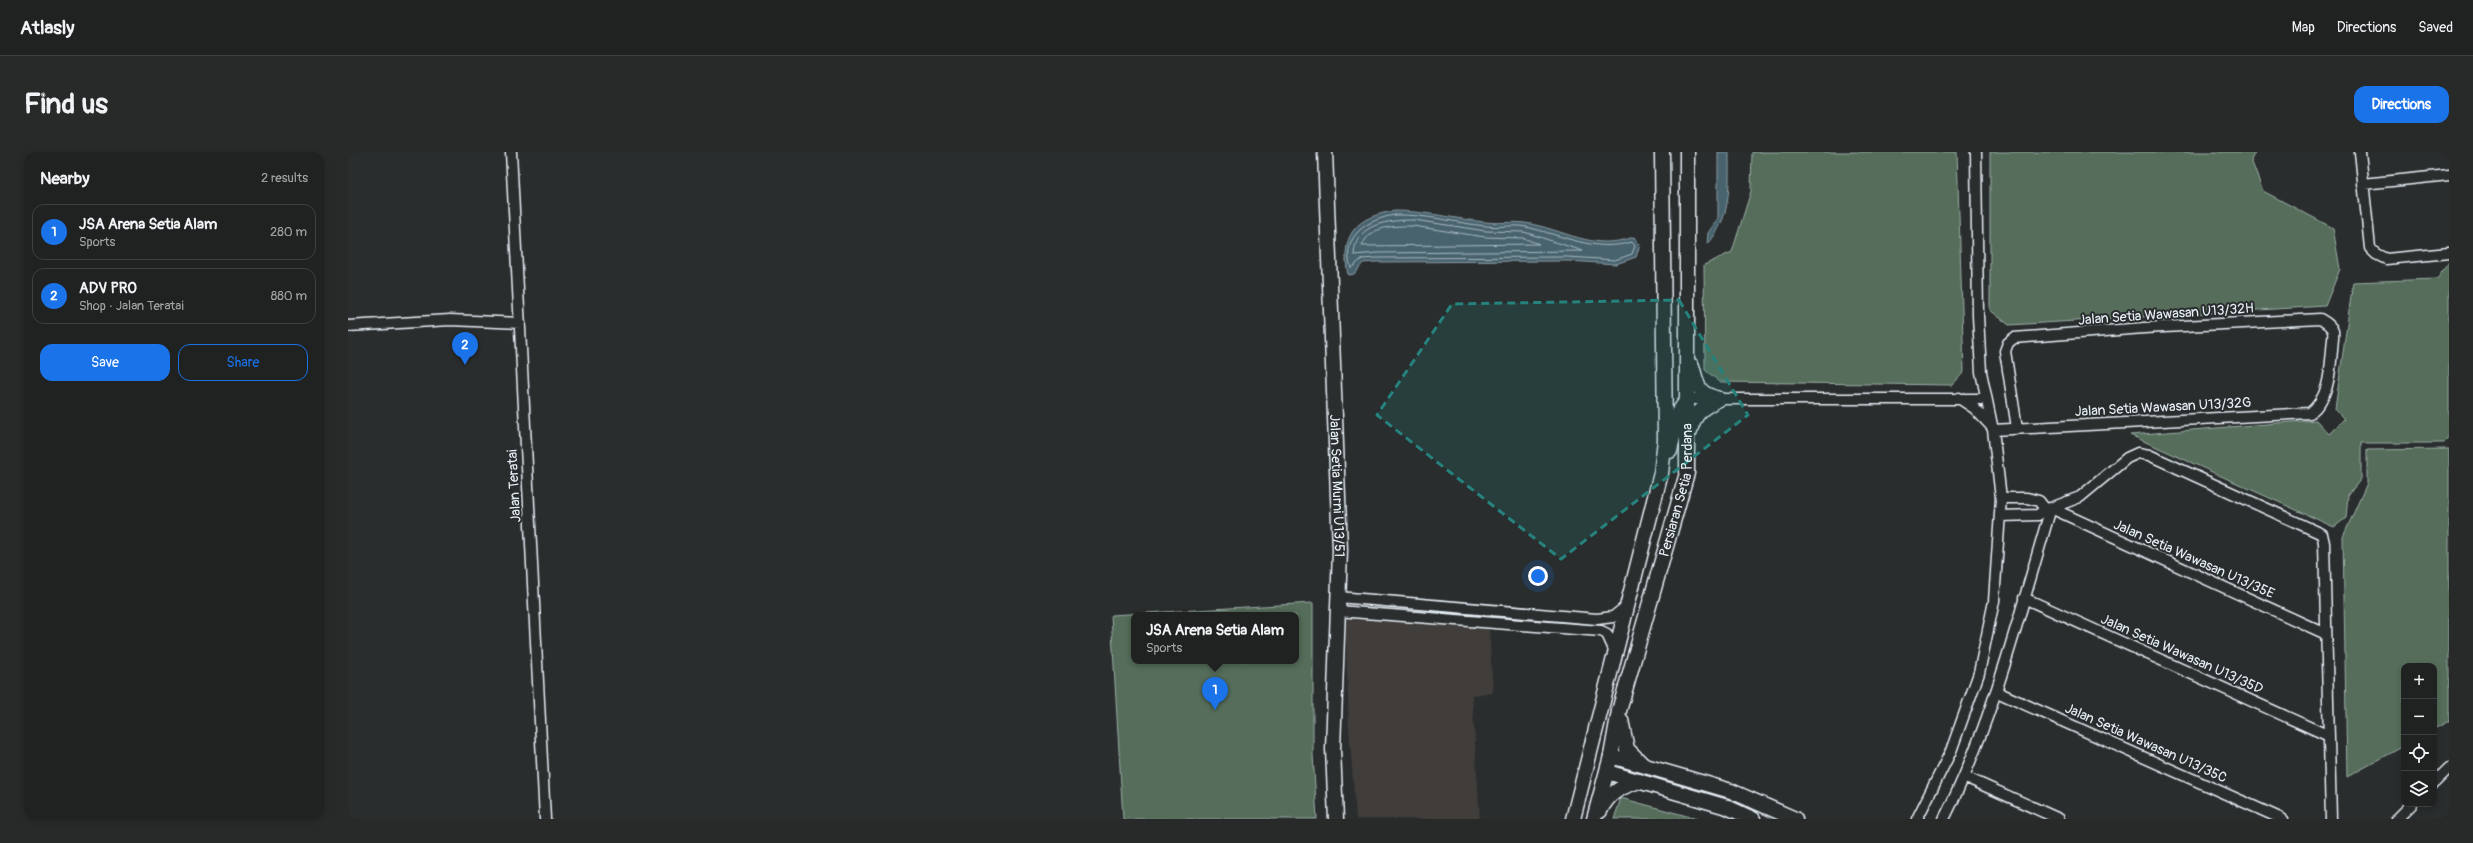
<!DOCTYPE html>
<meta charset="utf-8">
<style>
body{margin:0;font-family:Pangolin,sans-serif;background:#282a2a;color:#f1f3f6}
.controls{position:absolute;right:12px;bottom:12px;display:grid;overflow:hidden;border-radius:8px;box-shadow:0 2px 6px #0003}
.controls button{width:36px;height:36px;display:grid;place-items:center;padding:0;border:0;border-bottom:1px solid #3d3f40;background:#202222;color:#f1f3f6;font:20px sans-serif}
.you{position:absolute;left:1190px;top:424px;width:14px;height:14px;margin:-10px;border:3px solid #fff;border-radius:50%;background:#1a73e8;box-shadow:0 0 0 6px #1a73e833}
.badge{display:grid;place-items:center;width:26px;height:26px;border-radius:50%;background:#1a73e8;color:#fff;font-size:13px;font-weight:700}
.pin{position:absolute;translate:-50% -33px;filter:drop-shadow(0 1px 2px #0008)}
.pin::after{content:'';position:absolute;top:21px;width:14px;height:12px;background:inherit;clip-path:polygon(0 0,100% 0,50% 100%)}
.popup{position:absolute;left:783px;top:460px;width:168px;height:52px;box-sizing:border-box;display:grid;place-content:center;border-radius:8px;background:#202222;filter:drop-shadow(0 1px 3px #0005);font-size:13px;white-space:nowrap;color:#a2a4a5}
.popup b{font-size:15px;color:#f1f3f6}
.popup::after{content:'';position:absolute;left:50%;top:100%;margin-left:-8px;border:8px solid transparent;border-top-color:#202222}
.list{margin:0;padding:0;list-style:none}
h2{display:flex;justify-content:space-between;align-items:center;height:52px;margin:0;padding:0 16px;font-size:17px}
h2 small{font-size:13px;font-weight:400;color:#a2a4a5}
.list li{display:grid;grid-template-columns:26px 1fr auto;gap:12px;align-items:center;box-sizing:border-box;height:56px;margin:0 8px 8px;padding:0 8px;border:1px solid #3d3f40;border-radius:12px}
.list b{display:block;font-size:15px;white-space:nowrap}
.list p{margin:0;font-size:13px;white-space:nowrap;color:#a2a4a5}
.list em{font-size:13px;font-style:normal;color:#a2a4a5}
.actions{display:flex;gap:8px;padding:12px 16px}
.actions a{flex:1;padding:9px 0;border:1px solid #1a73e8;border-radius:12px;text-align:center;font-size:14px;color:#1a73e8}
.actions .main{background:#1a73e8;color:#fff}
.icon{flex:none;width:22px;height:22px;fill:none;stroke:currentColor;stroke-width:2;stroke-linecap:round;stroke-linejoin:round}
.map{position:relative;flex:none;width:2101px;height:667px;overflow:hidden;border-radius:12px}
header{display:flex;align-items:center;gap:24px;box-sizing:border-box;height:56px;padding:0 20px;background:#202222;border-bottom:1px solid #3d3f40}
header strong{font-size:19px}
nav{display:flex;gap:22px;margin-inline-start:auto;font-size:14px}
.intro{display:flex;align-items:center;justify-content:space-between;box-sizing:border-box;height:96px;padding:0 24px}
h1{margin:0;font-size:28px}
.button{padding:10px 18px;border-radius:12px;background:#1a73e8;color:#fff;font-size:14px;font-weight:700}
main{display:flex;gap:24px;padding:0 24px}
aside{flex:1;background:#202222;border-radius:12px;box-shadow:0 2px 6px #0003}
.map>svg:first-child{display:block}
</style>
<header>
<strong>Atlasly</strong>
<nav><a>Map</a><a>Directions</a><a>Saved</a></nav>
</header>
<div class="intro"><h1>Find us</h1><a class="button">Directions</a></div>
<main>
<aside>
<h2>Nearby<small>2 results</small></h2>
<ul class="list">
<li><span class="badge">1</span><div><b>JSA Arena Setia Alam</b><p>Sports</p></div><em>280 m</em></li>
<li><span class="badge">2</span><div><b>ADV PRO</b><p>Shop · Jalan Teratai</p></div><em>880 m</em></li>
</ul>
<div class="actions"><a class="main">Save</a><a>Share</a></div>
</aside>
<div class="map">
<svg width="2101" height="667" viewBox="0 0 2101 667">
<rect width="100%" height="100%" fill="#2a2d2e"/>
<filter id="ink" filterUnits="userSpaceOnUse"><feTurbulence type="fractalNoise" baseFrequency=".025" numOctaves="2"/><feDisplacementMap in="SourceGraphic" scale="8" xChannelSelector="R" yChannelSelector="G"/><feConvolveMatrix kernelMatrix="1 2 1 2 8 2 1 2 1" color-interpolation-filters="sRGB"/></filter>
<g filter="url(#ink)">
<!-- built -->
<path fill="#3f3c3b" d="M 997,463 L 1141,475 L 1145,541 L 1124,543 L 1132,667 L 1008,667 L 1001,578 Z"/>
<!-- green -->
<path fill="#556d5a" stroke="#9eafa9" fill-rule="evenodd" d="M 1404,0 L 1609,0 L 1616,220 L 1604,233 L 1372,230 L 1357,218 L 1356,113 L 1384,100 L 1403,39 Z
M 1642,0 L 1907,0 L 1903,8 L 1915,39 L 1985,76 L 1992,117 L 1977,154 L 1661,173 L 1642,158 Z
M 2101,110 L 2101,283 L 2096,291 L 2013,291 L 2013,327 L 2000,343 L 1998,366 L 1986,375 L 1782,283 L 1968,268 L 1981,282 L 1996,267 L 1987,257 L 2005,130 L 2089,127 Z
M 2101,297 L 2101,569 L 2086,577 L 2086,514 L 2056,514 L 2056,594 L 1999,625 L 1995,385 L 2019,331 L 2019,298 Z
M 965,451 L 965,603 L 969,667 L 775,667 L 763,463 ZM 786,463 L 948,463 L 948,509 L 786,509 Z
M 1273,646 L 1350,667 L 1266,667 Z"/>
<!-- water -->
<path fill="#49646e" stroke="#899ca5" d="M 1370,0 L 1381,0 C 1381,35 1384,65 1359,93 L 1360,81 L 1370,66 Z
M 1047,59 C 1078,59 1107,67 1137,70 C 1150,72 1164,69 1177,71 C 1217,77 1244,100 1286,85 L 1292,93 L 1288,105 L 1268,112 L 1220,109 L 1029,110 L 1015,111 L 1006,122 L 1000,123 C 992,84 1007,64 1047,59 Z"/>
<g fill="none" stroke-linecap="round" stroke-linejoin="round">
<!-- shore -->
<path stroke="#a8b9c1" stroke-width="1" d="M 1047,63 C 1078,62 1107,71 1138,74 C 1151,76 1165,72 1178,75 C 1215,83 1246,101 1284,90 L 1287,94 L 1284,102 L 1267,108 L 1220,105 L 1029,106 L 1014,107 L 1003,116 C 992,84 1020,67 1047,63 Z
M 1066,68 L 1138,79 L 1176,80 L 1235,99 L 1029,101 L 1006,103 C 1007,71 1041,68 1066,68 Z
M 1065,74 L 1137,85 L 1175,86 L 1191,92 L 1014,94 C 1022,73 1047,74 1065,74 Z"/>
<defs>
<path id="street" d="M 163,0 L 197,667
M 2012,0 L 2022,96 L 2028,102 L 2038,107 L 2101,101
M 2015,32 L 2101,23
M 0,174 L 102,168 L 172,171
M 1611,246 L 1626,256 L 1644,275
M 1339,247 L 1638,247
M 1645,278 L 1962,261 C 1981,246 1982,220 1984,198 C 1984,193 1986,184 1985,179 C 1983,173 1977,170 1972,167 L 1796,176 L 1666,186 L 1660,191 L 1657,199 L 1669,276
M 1653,346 L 1679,346 L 1691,349 L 1697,357
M 1703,356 L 1978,482
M 1652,364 L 1690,363 L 1697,357 L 1703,356 L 1732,345 L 1779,306 L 1790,301 L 1801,303 L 1974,382 L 1976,391 L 1983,667
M 990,445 L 1249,467 L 1265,465 L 1280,453
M 1676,446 L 1981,584
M 990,459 L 1253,479 L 1259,482 L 1268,502
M 1649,540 L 1934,667
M 1617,625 L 1711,667
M 2086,631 L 2101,616
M 1569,667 L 1603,599 L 1631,521 L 1646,449 L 1653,346 L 1645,278 L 1633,220 L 1630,164 L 1628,0
M 1596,667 C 1646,568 1671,462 1703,356
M 2049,667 L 2064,652"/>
<g id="secondary">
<path id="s1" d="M 977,0 L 992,398 L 985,597 L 988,667"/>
<path d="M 1344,214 C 1350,234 1348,241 1371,247"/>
<path d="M 1342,279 C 1346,261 1355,255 1371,247"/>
<path d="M 1322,299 L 1330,261 L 1339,248"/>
<path d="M 1273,568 L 1279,597 L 1294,612"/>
<path d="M 1263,604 L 1383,639 L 1447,667"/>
<path d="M 1259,620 L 1379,655 L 1405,667"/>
<path d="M 1252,659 C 1260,641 1273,635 1291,629"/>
<path d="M 1225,667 L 1313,321 L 1317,288 L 1314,0"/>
<path id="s2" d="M 1246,667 L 1263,604 L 1271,559 L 1339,321 L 1339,0"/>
</g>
</defs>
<!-- street casing -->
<use href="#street" stroke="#e8f1f8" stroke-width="13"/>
<!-- secondary casing -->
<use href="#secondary" stroke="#e8f1f8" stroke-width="17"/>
<!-- street -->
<use href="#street" stroke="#2a2d2e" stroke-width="10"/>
<!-- secondary -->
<use href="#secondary" stroke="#2a2d2e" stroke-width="14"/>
</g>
</g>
<!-- marked area -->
<path fill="#25827c" fill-opacity="0.2" stroke="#25827c" stroke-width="3" stroke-dasharray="8 5" stroke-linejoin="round" d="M 1331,148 L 1400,263 L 1213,407 L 1029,263 L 1104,152 Z"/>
<g text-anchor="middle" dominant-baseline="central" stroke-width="4" stroke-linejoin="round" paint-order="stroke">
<!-- street labels -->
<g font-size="14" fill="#e8f1f8" stroke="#2a2d2e">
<text transform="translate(1818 162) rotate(-4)">Jalan Setia Wawasan U13/32H</text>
<text transform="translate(1815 255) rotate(-3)">Jalan Setia Wawasan U13/32G</text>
<text stroke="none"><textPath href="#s1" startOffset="334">Jalan Setia Murni U13/51</textPath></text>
<text transform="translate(166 334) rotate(-93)">Jalan Teratai</text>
<text stroke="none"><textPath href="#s2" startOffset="340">Persiaran Setia Perdana</textPath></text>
<text transform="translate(1846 407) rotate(24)">Jalan Setia Wawasan U13/35E</text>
<text transform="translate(1834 502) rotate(24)">Jalan Setia Wawasan U13/35D</text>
<text transform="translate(1798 591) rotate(24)">Jalan Setia Wawasan U13/35C</text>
</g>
</g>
</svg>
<div class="controls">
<button>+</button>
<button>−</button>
<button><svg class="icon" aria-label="locate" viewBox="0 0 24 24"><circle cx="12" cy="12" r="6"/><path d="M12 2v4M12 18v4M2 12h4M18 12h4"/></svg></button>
<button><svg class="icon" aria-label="layers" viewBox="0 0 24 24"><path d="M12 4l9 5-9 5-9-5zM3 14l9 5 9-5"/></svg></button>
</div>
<div class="you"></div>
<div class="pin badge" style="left:867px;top:558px">1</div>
<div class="popup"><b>JSA Arena Setia Alam</b>Sports</div>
<div class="pin badge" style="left:117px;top:213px">2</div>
</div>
</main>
